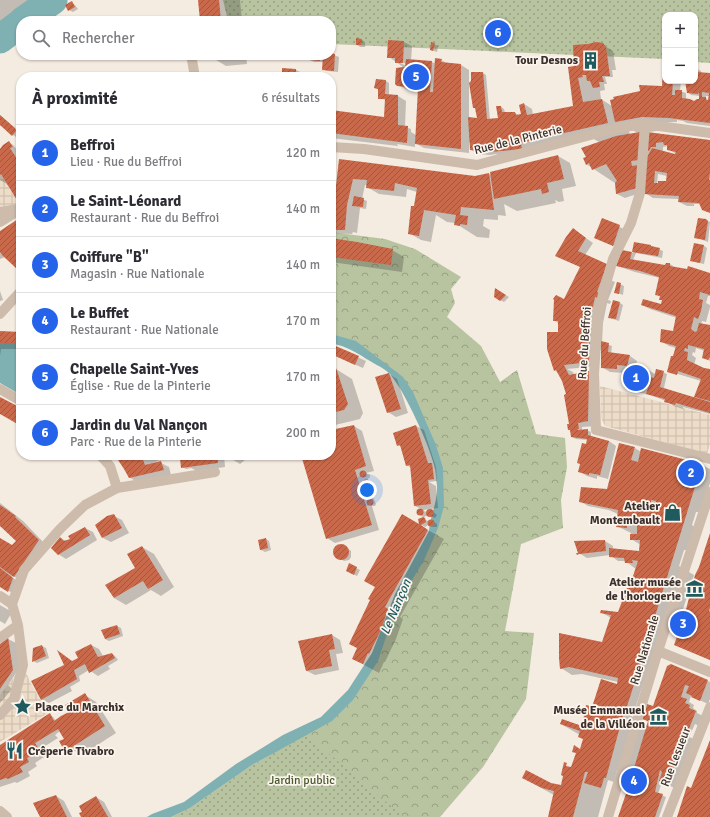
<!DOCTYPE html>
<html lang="fr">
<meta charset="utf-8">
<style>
body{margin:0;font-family:Signika,sans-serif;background:#f2f2f3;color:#2b2b33}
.controls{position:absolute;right:12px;top:12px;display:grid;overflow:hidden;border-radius:8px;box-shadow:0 1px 3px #0004}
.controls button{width:36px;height:36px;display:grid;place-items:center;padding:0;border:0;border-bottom:1px solid #e1e1e2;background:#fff;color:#2b2b33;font:20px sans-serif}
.you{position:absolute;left:367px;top:490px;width:14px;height:14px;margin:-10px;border:3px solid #fff;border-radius:50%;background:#1a73e8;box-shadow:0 0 0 6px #1a73e833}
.badge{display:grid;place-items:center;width:26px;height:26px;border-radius:50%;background:#2563eb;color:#fff;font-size:13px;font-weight:700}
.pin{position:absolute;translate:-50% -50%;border:2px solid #fff;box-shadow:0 1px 4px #0006}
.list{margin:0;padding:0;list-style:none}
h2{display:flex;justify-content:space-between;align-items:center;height:52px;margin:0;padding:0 16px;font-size:17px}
h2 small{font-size:13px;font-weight:400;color:#7c7c81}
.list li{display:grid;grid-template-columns:26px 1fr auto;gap:12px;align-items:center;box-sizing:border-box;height:56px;padding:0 16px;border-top:1px solid #e1e1e2}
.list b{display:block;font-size:15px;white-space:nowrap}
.list p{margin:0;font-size:13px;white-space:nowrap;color:#7c7c81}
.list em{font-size:13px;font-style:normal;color:#7c7c81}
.icon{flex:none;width:22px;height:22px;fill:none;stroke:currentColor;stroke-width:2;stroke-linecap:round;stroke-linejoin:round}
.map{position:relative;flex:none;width:710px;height:817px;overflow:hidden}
.search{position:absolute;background:#fff;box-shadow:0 1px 3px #0004;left:16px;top:16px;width:320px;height:44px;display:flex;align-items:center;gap:10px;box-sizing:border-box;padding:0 14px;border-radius:16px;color:#7c7c81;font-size:15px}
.panel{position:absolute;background:#fff;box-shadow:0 1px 3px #0004;left:16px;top:72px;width:320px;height:388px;border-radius:16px}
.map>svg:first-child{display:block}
</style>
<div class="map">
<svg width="710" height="817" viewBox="0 0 710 817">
<defs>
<pattern id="forest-crowns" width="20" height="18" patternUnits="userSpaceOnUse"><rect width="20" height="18" fill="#b8c4a0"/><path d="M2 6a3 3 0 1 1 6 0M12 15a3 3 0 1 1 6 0" fill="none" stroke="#97a083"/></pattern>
<pattern id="park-dots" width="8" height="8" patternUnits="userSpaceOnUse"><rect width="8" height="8" fill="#b8c4a0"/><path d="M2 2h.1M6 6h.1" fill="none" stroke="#97a083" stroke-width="1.8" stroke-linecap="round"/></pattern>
<pattern id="plaza-grid" width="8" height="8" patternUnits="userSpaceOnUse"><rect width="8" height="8" fill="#ecdcc8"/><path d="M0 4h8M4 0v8" fill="none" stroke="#cbbdac"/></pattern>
<pattern id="building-hatch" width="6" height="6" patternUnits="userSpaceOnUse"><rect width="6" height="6" fill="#c8694b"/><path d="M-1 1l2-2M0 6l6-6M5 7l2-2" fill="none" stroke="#a4573f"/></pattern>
</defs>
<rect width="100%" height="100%" fill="#f4ebe1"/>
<!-- forest -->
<path fill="url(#forest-crowns)" d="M 331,232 L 385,239 L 415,249 L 461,277 L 451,289 L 455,303 L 447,317 L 481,346 L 500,382 L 517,370 L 536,434 L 565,438 L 567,467 L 561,500 L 563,528 L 521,544 L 505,631 L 534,633 L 526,699 L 483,767 L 440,817 L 207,817 L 227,783 L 324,720 L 354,692 L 438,516 L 441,499 L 435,451 L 404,382 L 349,341 L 331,340 Z"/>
<!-- park -->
<path fill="url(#park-dots)" d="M 223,0 L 710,0 L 710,63 L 695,62 L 695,15 L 665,15 L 665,59 L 331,44 L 331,21 L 228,21 Z
M 307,735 L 404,817 L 171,817 L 190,808 L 252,765 Z"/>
<!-- plaza -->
<path fill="url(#plaza-grid)" d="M 1,174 L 21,208 L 0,222 L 0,175 Z
M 600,386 L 710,415 L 710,444 L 707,454 L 605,426 L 601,418 Z
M 23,665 L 30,682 L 48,713 L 0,742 L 0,695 Z"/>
<!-- water -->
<path fill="#7fb0b2" d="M 331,334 L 356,341 L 403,377 L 413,392 L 436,445 L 443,468 L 444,506 L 438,528 L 424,560 L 396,607 L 378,661 L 353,700 L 332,721 L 252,765 L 190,808 L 171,817 L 147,817 L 152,814 L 184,802 L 236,764 L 283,735 L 321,717 L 348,690 L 372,653 L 395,594 L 429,531 C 430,516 438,501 437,486 C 436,479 436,471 434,465 C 428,442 405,392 390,374 C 383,367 370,362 362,356 C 353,351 342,344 331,344 Z
M 0,343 L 21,343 L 21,395 L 0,383 Z"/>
<!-- shadow -->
<path fill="#0003" fill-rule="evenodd" d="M 0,0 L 29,0 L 0,30 Z
M 199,0 L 240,0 L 242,21 L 201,21 Z
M 72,3 L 75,5 L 78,9 L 73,12 L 69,10 Z
M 362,40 L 365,42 L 365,47 L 360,47 L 357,44 Z
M 389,41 L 404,42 L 412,46 L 411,61 L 432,62 L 436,64 L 441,60 L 445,62 L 445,64 L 461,65 L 469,70 L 469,118 L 478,118 L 477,109 L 474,108 L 483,73 L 486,75 L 490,120 L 501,119 L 501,107 L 504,109 L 505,113 L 515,113 L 520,116 L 522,115 L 524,104 L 532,109 L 533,115 L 574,108 L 577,67 L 600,43 L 613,51 L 616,70 L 612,70 L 613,77 L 605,77 L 607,84 L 604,84 L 605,90 L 600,91 L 601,99 L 612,106 L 663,87 L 665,68 L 665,81 L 681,81 L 680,91 L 686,93 L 686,99 L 694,103 L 700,100 L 700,96 L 691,95 L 688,92 L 686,81 L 695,81 L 695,68 L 701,71 L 701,73 L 710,74 L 710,126 L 687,123 L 683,121 L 677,120 L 677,122 L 664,122 L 664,130 L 641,133 L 710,141 L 710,212 L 701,204 L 694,204 L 694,206 L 687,206 L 679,202 L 679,199 L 653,198 L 645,193 L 640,193 L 625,198 L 617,194 L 615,183 L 586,164 L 587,158 L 599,142 L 585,134 L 499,156 L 496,154 L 490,155 L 479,154 L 471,150 L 471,142 L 469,142 L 469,153 L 424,148 L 415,143 L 415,147 L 397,144 L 398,146 L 331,138 L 331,112 L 385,118 L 386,100 L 379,98 L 379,90 L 375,88 L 386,81 L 389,83 L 389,96 L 398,96 L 406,101 L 405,127 L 411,129 L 411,132 L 416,135 L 419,91 L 408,90 L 400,86 L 397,68 L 403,67 L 389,57 ZM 400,61 L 406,64 L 406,66 L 399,62 ZM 706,96 L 710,96 L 709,101 L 706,98 ZM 628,128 L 638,133 L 630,135 ZM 668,146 L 668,149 L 680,156 L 663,152 L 663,147 ZM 658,174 L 667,176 L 667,182 L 657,184 Z
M 434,44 L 438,46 L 437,52 L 431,50 Z
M 331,54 L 339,57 L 338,72 L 327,71 L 323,69 L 324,62 L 314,62 L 310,60 L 310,55 Z
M 208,55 L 246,55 L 247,64 L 226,66 Z
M 296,70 L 300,72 L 299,77 L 283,77 Z
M 0,115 L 18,131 L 19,133 L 16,137 L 0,125 Z
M 10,143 L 13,145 L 21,154 L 21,202 L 7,184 L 0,180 L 0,150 Z
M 558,156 L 570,163 L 576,186 L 562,189 L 564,201 L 559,202 L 555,200 L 556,203 L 517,211 L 504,204 L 506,216 L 498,215 L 498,220 L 484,219 L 483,226 L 490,230 L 489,238 L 477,237 L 455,223 L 447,222 L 436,215 L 431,242 L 421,240 L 409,233 L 417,192 L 407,189 L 406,197 L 379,194 L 367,187 L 367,185 L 365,185 L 362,199 L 367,201 L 366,209 L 360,208 L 357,233 L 353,232 L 352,234 L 331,233 L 340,160 L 475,177 L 489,174 L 492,176 Z
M 21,218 L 21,270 L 5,257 L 0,259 L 0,233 Z
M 603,219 L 628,231 L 621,249 L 596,238 Z
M 706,220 L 710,222 L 708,242 L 695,237 Z
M 573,229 L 593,243 L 585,255 L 607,265 L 610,280 L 615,282 L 608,300 L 611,301 L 610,304 L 607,303 L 603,323 L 602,343 L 612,346 L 611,354 L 630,356 L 637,361 L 635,368 L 648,370 L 655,374 L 657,370 L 667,374 L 664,388 L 703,401 L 695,396 L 701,381 L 668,371 L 676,348 L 669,346 L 661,341 L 674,333 L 677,318 L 650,309 L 642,305 L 662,306 L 663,300 L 661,297 L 656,294 L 660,278 L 635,272 L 617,266 L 623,251 L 633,253 L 635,243 L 651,246 L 663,251 L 662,258 L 636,253 L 633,260 L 666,267 L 670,264 L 673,266 L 673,268 L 710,274 L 710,296 L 708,296 L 706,303 L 710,305 L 710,307 L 706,322 L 702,321 L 701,325 L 710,326 L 710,361 L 703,357 L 705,351 L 696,348 L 695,353 L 693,352 L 692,355 L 696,358 L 694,365 L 705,370 L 710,370 L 710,414 L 683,407 L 683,409 L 674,406 L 666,401 L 650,395 L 632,391 L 625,386 L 627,369 L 624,369 L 624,373 L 610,372 L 602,367 L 601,350 L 597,351 L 597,366 L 567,369 L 573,372 L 574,375 L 589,372 L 596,377 L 596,426 L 582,427 L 582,431 L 587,430 L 591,432 L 591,437 L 609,441 L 616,446 L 608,479 L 597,476 L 597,479 L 587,476 L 579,471 L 588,440 L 576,439 L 572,437 L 571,431 L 569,429 L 570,424 L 567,395 L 563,381 L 558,373 L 555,370 L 559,333 L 558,323 L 554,320 L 581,267 Z
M 331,240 L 392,250 L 404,257 L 402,272 L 331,262 Z
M 703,245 L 707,248 L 704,264 L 695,262 L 691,260 Z
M 617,283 L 624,286 L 623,295 L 615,292 Z
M 496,290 L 509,297 L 504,302 L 500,300 Z
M 0,291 L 3,300 L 0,301 Z
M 620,303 L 623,305 L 619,321 L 613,319 L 609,317 Z
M 0,332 L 21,333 L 21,349 L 1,349 L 0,356 Z
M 331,345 L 366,361 L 363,368 L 331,354 Z
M 331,366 L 352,379 L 363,413 L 360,419 L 331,426 Z
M 389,374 L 397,379 L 408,413 L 396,417 L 388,412 Z
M 354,426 L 362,431 L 374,471 L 366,473 L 370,475 L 370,477 L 368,479 L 368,482 L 373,484 L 371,490 L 376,494 L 373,497 L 376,504 L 375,506 L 372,506 L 379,530 L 335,543 L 327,538 L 302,455 L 331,455 L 331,431 Z
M 416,426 L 424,430 L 436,467 L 437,481 L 429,482 L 436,486 L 438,508 L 423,510 L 427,513 L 430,509 L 437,515 L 435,518 L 428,515 L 422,518 L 428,521 L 431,520 L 437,524 L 437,527 L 433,527 L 428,525 L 425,527 L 419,523 L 420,519 L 423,517 L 420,515 L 418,511 L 421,509 L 415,506 L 411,468 L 407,465 L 402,447 L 398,445 Z
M 635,448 L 641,452 L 702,465 L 710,469 L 710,483 L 701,512 L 696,512 L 692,525 L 696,528 L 689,550 L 684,550 L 679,566 L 694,575 L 676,631 L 665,629 L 642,687 L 633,715 L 628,714 L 648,726 L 649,722 L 643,719 L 654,708 L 671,665 L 710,682 L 710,699 L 708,704 L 691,696 L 689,702 L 694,705 L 693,708 L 697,711 L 697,713 L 703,716 L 699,726 L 695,724 L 689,737 L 694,739 L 675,788 L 665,784 L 665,786 L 661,785 L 658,794 L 666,797 L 659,817 L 619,817 L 633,775 L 617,770 L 614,782 L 608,780 L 598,817 L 549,817 L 554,795 L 523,778 L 561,787 L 572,769 L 577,754 L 573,751 L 581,750 L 584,739 L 580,735 L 561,724 L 582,727 L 604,710 L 594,704 L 617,685 L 618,682 L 582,674 L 572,675 L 561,668 L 603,643 L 611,618 L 601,612 L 625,615 L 629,589 L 636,569 L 625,561 L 618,561 L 610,555 L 587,558 L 579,553 L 605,541 L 613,546 L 613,549 L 640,552 L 641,545 L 631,539 L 631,533 L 617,526 L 618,514 L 609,510 L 588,506 L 580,501 L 607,490 ZM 649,505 L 656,506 L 655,511 L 649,510 Z
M 119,455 L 171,455 L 153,463 L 161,463 L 169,467 L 171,475 L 137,482 L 129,477 L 121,456 Z
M 190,455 L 224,455 L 225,467 L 197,471 L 191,468 L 186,469 L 182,467 L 190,458 Z
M 225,455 L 251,455 L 240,464 Z
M 0,503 L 23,521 L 46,545 L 18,579 L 13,576 L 12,577 L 21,584 L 16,595 L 0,586 L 0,539 L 13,547 L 17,541 L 0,524 Z
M 114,516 L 122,520 L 129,533 L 111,542 L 103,538 Z
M 402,516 L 444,539 L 400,617 L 403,619 L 396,639 L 385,662 L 384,662 L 379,673 L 353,659 L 358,649 L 377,587 Z
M 85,528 L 93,532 L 97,540 L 66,559 L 58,554 L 60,538 L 66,541 L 71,539 Z
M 710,536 L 710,660 L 675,645 Z
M 266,539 L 269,541 L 271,550 L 265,552 L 261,550 L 259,541 Z
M 338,545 L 344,545 L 351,551 L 351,557 L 349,560 L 344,561 L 334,554 L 334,550 Z
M 142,547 L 154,554 L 174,587 L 161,596 L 151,590 L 126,605 L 114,598 L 136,568 Z
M 356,568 L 360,570 L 357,576 L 351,573 Z
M 0,605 L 12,612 L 5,624 L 0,621 Z
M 117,626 L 121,628 L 123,636 L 109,641 L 105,639 Z
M 332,635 L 340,640 L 343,653 L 336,654 L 339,670 L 315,675 L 307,671 Z
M 8,639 L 16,643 L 21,675 L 16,673 L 8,685 L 12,689 L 0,703 L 0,645 Z
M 91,645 L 99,649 L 103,656 L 112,654 L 115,656 L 118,660 L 108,666 L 110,669 L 98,676 L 89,670 L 79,676 L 80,681 L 70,687 L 72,691 L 49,703 L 41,699 L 72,662 L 80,659 Z
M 42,646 L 46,648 L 49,658 L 37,663 L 33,661 Z
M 85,695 L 96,702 L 116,733 L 82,755 L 71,749 L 73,754 L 65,749 L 65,739 L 60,731 L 55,735 L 58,738 L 42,748 L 47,755 L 35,763 L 37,766 L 28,772 L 30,776 L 17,783 L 15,782 L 0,787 L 0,746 L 50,715 L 53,717 L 56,721 L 70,712 Z
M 56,796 L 64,801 L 72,817 L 41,817 Z
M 96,797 L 104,802 L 112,817 L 82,817 Z"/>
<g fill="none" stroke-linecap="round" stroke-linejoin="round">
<!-- river -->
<path stroke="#7fb0b2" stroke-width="29" d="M 23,21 L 53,0
M 0,39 L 21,23"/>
</g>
<!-- building -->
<path fill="url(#building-hatch)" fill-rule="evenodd" d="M 198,0 L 219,0 L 221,21 L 200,21 Z
M 72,1 L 75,7 L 68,11 L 65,5 Z
M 356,38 L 362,39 L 361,45 L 356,45 Z
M 388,40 L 404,41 L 403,63 L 395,63 L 395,58 L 387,58 Z
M 431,42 L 435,43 L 433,51 L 430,50 Z
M 596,42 L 603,43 L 606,47 L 610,76 L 602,76 L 604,82 L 599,82 L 600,87 L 593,88 L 590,81 L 587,81 L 586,75 L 582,75 L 583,77 L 578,78 L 583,102 L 602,99 L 608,123 L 521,143 L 522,149 L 490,152 L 490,149 L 482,151 L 470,150 L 468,117 L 477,118 L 475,108 L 473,108 L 469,83 L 471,81 L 471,72 L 483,72 L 487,119 L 498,118 L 496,106 L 501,106 L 502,112 L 515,112 L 516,115 L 521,114 L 519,105 L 524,103 L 527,115 L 573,106 L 568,67 L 574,66 L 573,45 L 588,44 Z
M 331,53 L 335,54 L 334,71 L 322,70 L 323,55 L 331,55 Z
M 309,55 L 321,55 L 320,61 L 309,60 Z
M 435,58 L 442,59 L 441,62 L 461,64 L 461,149 L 415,144 L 418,88 L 397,86 L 395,84 L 396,68 L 405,67 L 406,59 L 432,61 L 430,92 L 433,92 Z
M 663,66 L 665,67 L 665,81 L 673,81 L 672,95 L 675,95 L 675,90 L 682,90 L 682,98 L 690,99 L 694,101 L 697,99 L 699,99 L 699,92 L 698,94 L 687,93 L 685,81 L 695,81 L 695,67 L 698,68 L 697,72 L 710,73 L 710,123 L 669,118 L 642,117 L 615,122 L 610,100 L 614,99 L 613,97 L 640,91 L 639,85 L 662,86 ZM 702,92 L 709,93 L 708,100 L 706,100 L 706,97 L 702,97 Z
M 282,68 L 296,69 L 296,77 L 282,77 Z
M 376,79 L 386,80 L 385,94 L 398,95 L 398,125 L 408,126 L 407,143 L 331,133 L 331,110 L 384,117 L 385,99 L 378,99 L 378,89 L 374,88 Z
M 0,115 L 15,128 L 16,131 L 12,136 L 0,125 Z
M 640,132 L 639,160 L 631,161 L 632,166 L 638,165 L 637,188 L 616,194 L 615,183 L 617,181 L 606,164 L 592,170 L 589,163 L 586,165 L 583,158 L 586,157 L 581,148 L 616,136 Z
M 647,132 L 710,140 L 710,172 L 709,180 L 710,180 L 710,213 L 702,210 L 699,203 L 678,202 L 679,196 L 644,194 L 646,159 L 652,148 L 675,154 L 676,152 L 667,150 L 667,145 L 664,145 L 663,142 L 656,143 L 656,147 L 651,147 L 649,151 L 646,150 ZM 655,171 L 667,173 L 666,181 L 658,181 L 658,183 L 654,183 Z
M 9,141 L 13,147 L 10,148 L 19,162 L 21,161 L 21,200 L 18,202 L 1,174 L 0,175 L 0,149 L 3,145 Z
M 558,155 L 564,179 L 547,183 L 549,192 L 542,194 L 541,189 L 494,199 L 490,172 Z
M 339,159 L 475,176 L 489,173 L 494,210 L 461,207 L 460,215 L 468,216 L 467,225 L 460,224 L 460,226 L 454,225 L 456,215 L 424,210 L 419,236 L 408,234 L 411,206 L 414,206 L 417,188 L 395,183 L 394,191 L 366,188 L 367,180 L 353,179 L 347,205 L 345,230 L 331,230 Z
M 354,196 L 364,198 L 363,207 L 352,206 Z
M 21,217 L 21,237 L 18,240 L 20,243 L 21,242 L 21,265 L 17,269 L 3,256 L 0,252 L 0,231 Z
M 602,218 L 620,225 L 613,246 L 594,238 Z
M 698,218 L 706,219 L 708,221 L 705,240 L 694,238 Z
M 573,228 L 586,238 L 578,251 L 607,264 L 597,292 L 599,293 L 598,298 L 595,297 L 591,316 L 589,362 L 564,365 L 569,375 L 589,371 L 588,421 L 578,423 L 579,429 L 577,429 L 578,430 L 588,429 L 588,435 L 609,441 L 600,475 L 589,473 L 589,475 L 578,472 L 580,464 L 577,463 L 582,443 L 586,444 L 587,439 L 571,437 L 570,430 L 568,430 L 567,424 L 569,424 L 564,395 L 566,394 L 562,381 L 556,370 L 554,371 L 547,349 L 547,332 L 558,332 L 558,321 L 553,321 L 554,300 L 553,299 L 556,295 L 564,299 L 580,267 L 555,256 L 566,237 Z
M 331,238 L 357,242 L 393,249 L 391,265 L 331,257 Z
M 634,242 L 651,245 L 651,246 L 660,248 L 658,256 L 632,252 Z
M 694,243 L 704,245 L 700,263 L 690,261 Z
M 622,250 L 632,252 L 630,259 L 665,265 L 666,263 L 670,263 L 670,266 L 687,269 L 688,266 L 710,273 L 710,295 L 700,292 L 699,299 L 703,300 L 701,311 L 698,319 L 694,317 L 691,329 L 695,332 L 697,331 L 699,323 L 710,325 L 710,357 L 708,360 L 702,358 L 704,349 L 688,345 L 688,349 L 685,348 L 684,351 L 688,352 L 687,360 L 704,368 L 710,369 L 710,401 L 694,397 L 701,379 L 678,371 L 677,375 L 667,372 L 671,356 L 673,356 L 676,346 L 660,342 L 661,329 L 673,331 L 676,316 L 641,305 L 643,299 L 661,304 L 662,300 L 659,300 L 660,296 L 655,295 L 659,277 L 640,271 L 616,266 Z
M 617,282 L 621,283 L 619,294 L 614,293 Z
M 495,288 L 506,295 L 500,301 L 494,297 Z
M 613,300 L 620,302 L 616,319 L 608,318 Z
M 0,331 L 21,332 L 21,343 L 0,343 Z
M 601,341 L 609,343 L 608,352 L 630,355 L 627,366 L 648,369 L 647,376 L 654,378 L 656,369 L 664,371 L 660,387 L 710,402 L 710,413 L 676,403 L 675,405 L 664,402 L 665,399 L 646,394 L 650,382 L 646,380 L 644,391 L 624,387 L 627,366 L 617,365 L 617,369 L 601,368 Z
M 331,344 L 359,356 L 355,365 L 331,354 Z
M 331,365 L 336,368 L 348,404 L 344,410 L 331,413 Z
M 389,373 L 401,409 L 387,413 L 375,377 Z
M 0,397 L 21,408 L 21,426 L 0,414 Z
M 354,425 L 366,466 L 355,470 L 372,525 L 326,539 L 301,455 L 331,455 L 331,430 Z
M 416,425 L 428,463 L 432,463 L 434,479 L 428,480 L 431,504 L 414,506 L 410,465 L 406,466 L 400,445 L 397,446 L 393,433 Z
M 619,443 L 635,447 L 631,460 L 638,462 L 641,448 L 702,464 L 631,694 L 625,712 L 624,712 L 606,778 L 604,778 L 601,788 L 584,783 L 588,772 L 585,772 L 573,817 L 548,817 L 554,791 L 542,788 L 522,778 L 526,770 L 551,783 L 561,785 L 563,776 L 561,775 L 564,762 L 567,763 L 566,766 L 571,767 L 576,753 L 572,752 L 574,745 L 580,749 L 583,739 L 578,737 L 580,731 L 560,724 L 562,719 L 582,726 L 586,705 L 603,709 L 603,707 L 593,704 L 601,679 L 617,684 L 618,678 L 569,667 L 560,669 L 559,658 L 559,633 L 602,642 L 611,615 L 600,613 L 601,610 L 618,612 L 627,588 L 629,588 L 638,561 L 632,560 L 633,563 L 625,563 L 624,558 L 609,557 L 609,548 L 639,551 L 640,540 L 630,540 L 630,534 L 637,534 L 637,526 L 627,524 L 627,528 L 616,527 L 618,510 L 579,502 L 581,487 L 607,489 ZM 651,500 L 656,501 L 654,509 L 645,508 L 646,503 L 651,504 Z
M 122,455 L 154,455 L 143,460 L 145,465 L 161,461 L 164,470 L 129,478 L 124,469 L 116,457 Z
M 189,455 L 217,455 L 218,463 L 181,468 L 180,458 L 189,457 Z
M359.5 474a3.5 3.5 0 1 1 7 0a3.5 3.5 0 1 1-7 0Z
M362.5 483a3.5 3.5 0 1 1 7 0a3.5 3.5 0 1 1-7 0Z
M364.5 492a3.5 3.5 0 1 1 7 0a3.5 3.5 0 1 1-7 0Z
M366.5 502a3.5 3.5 0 1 1 7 0a3.5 3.5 0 1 1-7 0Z
M 0,505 L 16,516 L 15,517 L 39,540 L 14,577 L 0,567 L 0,538 L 12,545 L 16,541 L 0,526 Z
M416.5 512a3.5 3.5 0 1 1 7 0a3.5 3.5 0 1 1-7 0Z
M426 513a4 4 0 1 1 8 0a4 4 0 1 1-8 0Z
M 114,514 L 122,528 L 102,538 L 95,525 L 107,516 Z
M 402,514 L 419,524 L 418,519 L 423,517 L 425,518 L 426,522 L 421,525 L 428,530 L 385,607 L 388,609 L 381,630 L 369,654 L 368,653 L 363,664 L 352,659 L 357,648 L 349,644 L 370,600 L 368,599 L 375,587 L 364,581 Z
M427.5 523a3.5 3.5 0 1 1 7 0a3.5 3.5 0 1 1-7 0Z
M 85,527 L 90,535 L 58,555 L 51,548 L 60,537 L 64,541 L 70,539 L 68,536 Z
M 710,533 L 710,607 L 709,611 L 710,612 L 710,660 L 674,645 L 684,617 L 695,575 L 699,567 Z
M 266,538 L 268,548 L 260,550 L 258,540 Z
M 605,540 L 606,551 L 579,554 L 577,555 L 576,553 L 578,553 L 574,541 Z
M333 552a8 8 0 1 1 16 0a8 8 0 1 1-16 0Z
M 142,546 L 163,580 L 148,589 L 143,581 L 114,598 L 105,585 L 135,568 L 127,554 Z
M 349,563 L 357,567 L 354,575 L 346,571 Z
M 0,568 L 13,578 L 8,592 L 0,587 Z
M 117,625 L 120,634 L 105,639 L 101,630 Z
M 332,634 L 335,649 L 329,650 L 332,666 L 306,671 L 298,641 Z
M 8,637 L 13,670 L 0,689 L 0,644 Z
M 91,644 L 98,657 L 112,653 L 115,658 L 89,673 L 85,664 L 74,670 L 77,679 L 41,700 L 31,681 L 64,665 L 57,650 L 72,661 L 78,658 L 75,652 Z
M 42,645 L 46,656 L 32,662 L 33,648 Z
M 671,664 L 708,680 L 700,701 L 691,697 L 692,696 L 686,693 L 689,686 L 685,685 L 681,697 L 687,699 L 685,703 L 690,705 L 689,708 L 696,711 L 667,784 L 659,781 L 662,772 L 660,770 L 655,792 L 663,794 L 655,817 L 618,817 L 629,785 L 648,721 L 642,719 L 647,704 L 653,706 L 667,666 Z
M 85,693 L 105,726 L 69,749 L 71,752 L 69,753 L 67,749 L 64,750 L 59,741 L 64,739 L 58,729 L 35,743 L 40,751 L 27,758 L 29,762 L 20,767 L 23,772 L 8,779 L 6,778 L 0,780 L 0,745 L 50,713 L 54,721 L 61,716 L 69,712 L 65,705 Z
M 710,740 L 710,817 L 677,817 L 687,786 L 691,788 Z
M 56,795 L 67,817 L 40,817 L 33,803 Z
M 96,796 L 108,817 L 81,817 L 79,813 L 82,812 L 79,806 Z"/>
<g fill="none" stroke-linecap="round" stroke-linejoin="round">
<!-- minor -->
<path stroke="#cdbbac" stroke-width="10" d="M 192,60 L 195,77
M 645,124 L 640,193 L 631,223 L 613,259 L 598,312 L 594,374 L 596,430 L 710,459
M 331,147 L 364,149 L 477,165 L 617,128 L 645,124 L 710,133
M 0,212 L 18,209
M 0,222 L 21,209
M 0,314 L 21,291
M 0,389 L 21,401
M 100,455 L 110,466 L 117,488
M 0,596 L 12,604
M 12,604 L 24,570 L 60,529 L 85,505 L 117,488 L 215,472
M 0,638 L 18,625
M 658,651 L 710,672
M 0,715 L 14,699 L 23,665 L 18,625 L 12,604
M 0,811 L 7,817
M 608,817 L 658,651 L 710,492
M 667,817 L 710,707"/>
</g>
<!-- icons -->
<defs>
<symbol id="building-bare" viewBox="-9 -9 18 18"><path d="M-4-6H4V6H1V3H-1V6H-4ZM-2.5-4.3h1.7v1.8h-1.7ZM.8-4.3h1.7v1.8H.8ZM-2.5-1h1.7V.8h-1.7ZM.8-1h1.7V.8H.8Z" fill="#1f5a5e" stroke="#fbf5ee" stroke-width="2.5" paint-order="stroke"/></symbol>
<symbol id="shop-bare" viewBox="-9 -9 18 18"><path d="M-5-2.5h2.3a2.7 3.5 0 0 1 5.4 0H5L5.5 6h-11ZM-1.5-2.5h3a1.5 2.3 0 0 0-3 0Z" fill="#1f5a5e" stroke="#fbf5ee" stroke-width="2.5" paint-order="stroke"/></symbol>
<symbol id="museum-bare" viewBox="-9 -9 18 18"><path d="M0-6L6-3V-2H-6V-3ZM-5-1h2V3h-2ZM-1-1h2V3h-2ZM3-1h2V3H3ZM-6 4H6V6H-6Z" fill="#1f5a5e" stroke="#fbf5ee" stroke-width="2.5" paint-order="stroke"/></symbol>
<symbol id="sight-bare" viewBox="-9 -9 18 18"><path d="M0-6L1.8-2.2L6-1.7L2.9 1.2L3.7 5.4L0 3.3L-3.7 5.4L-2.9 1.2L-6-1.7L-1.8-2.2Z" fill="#1f5a5e" stroke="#fbf5ee" stroke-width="2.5" paint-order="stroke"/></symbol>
<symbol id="restaurant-bare" viewBox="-9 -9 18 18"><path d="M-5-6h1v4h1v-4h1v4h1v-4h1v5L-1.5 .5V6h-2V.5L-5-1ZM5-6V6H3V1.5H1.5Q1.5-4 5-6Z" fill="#1f5a5e" stroke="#fbf5ee" stroke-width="2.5" paint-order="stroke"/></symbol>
</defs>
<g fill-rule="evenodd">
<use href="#building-bare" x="578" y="48" width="25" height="25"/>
<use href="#shop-bare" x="660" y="500" width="25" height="25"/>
<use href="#museum-bare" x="682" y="576" width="25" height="25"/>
<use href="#sight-bare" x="10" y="694" width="25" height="25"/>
<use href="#museum-bare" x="646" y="704" width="25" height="25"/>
<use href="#restaurant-bare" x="2" y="738" width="25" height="25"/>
</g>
<g text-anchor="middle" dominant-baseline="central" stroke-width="3.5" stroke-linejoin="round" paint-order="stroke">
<!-- poi labels -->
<g font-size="12" font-weight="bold" fill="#3b302b" stroke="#fbf5ee" text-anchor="end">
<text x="578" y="60">Tour Desnos</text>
<text x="660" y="506">Atelier<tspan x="660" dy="14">Montembault</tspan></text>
<text x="681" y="582">Atelier musée<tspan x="681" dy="14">de l'horlogerie</tspan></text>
<text x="35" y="707" text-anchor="start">Place du Marchix</text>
<text x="645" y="710">Musée Emmanuel<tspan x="645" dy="14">de la Villéon</tspan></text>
<text x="28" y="751" text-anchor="start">Crêperie Tivabro</text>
</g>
<!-- street labels -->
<g font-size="12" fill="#3b302b" stroke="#fbf5ee">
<text transform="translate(518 140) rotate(-14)">Rue de la Pinterie</text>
<text transform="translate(585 343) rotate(-86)">Rue du Beffroi</text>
<text transform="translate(645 650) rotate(-73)">Rue Nationale</text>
<text transform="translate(676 757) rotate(-69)">Rue Lesueur</text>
</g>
<!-- park labels -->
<g font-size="12" fill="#4a5a2e" stroke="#fbf5ee">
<text x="302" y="780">Jardin public</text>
</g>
<!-- water labels -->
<g font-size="13" font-style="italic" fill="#1f5a5e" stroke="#fbf5ee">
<text transform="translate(396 607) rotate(-67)">Le Nançon</text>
</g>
</g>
</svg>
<div class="controls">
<button>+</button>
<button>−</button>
</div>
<div class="you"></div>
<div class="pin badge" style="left:636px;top:378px">1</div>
<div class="pin badge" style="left:691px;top:473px">2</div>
<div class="pin badge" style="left:683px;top:624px">3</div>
<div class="pin badge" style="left:634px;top:781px">4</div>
<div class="pin badge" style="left:416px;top:77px">5</div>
<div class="pin badge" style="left:498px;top:33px">6</div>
<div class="search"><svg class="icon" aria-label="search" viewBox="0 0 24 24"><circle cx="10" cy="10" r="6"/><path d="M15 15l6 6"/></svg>Rechercher</div>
<section class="panel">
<h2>À proximité<small>6 résultats</small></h2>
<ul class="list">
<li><span class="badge">1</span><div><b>Beffroi</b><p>Lieu · Rue du Beffroi</p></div><em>120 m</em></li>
<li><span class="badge">2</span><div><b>Le Saint-Léonard</b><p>Restaurant · Rue du Beffroi</p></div><em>140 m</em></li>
<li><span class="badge">3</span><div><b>Coiffure &quot;B&quot;</b><p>Magasin · Rue Nationale</p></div><em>140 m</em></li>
<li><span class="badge">4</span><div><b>Le Buffet</b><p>Restaurant · Rue Nationale</p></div><em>170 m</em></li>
<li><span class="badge">5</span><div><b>Chapelle Saint-Yves</b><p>Église · Rue de la Pinterie</p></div><em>170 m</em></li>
<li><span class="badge">6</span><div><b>Jardin du Val Nançon</b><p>Parc · Rue de la Pinterie</p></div><em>200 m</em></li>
</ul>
</section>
</div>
